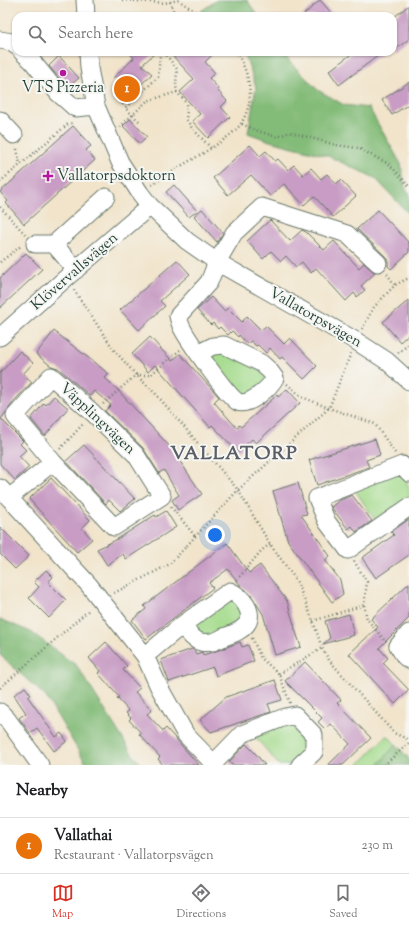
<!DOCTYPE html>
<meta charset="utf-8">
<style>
body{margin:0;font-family:"Sorts Mill Goudy",serif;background:#f2f2f2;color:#202124}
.you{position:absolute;left:215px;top:535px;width:14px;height:14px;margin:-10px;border:3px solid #fff;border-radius:50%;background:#1a73e8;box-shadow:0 0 0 6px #1a73e833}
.badge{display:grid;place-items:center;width:26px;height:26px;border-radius:50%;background:#d93025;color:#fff;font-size:13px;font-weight:700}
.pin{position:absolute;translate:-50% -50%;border:2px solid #fff;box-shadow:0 1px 4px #0006}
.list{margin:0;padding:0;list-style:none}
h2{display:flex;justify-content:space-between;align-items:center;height:52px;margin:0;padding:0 16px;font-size:17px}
h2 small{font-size:13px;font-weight:400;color:#757577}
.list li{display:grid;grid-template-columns:26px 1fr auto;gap:12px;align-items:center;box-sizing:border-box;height:56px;padding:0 16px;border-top:1px solid #e0e0e0}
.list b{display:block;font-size:15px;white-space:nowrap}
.list p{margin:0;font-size:13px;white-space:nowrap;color:#757577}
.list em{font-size:13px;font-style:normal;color:#757577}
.icon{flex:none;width:22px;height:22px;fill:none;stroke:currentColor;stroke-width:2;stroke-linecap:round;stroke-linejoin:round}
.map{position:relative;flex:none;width:409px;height:765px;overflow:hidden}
.search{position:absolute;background:#fff;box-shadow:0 1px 3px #0004;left:12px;right:12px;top:12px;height:44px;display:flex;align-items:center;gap:10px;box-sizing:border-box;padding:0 14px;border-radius:12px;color:#757577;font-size:15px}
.sheet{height:108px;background:#fff}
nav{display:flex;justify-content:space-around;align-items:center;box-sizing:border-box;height:56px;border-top:1px solid #e0e0e0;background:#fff;font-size:11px;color:#757577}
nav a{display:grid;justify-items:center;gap:2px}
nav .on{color:#d93025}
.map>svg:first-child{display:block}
</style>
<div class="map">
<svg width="409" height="765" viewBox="0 0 409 765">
<rect width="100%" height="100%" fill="#f6f6f2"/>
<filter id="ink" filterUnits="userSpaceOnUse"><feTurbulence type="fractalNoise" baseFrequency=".025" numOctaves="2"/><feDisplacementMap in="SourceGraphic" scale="8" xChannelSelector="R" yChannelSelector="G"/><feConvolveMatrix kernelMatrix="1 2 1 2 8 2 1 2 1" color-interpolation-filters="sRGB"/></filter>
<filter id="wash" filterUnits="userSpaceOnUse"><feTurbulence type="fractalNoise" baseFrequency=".012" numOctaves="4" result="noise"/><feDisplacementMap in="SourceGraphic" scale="16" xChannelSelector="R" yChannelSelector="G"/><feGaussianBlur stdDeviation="0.9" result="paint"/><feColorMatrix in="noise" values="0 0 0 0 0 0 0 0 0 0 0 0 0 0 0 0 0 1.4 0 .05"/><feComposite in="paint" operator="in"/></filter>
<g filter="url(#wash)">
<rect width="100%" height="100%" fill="#f1e4cb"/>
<!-- green -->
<path fill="#a4db8c" stroke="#628c60" d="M 213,346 L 275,378 L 244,403 L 199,353 Z
M 396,473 C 409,480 409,485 409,500 L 376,521 L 355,490 Z
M 230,591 L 250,617 L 213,642 L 182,625 Z
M 291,719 L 309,737 L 308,751 L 293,765 L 279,765 L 253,734 Z
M 387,735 L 409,759 L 409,765 L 358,765 Z"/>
<!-- forest -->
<path fill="#83bb78" stroke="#517c56" d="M 217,0 L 247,0 L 258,16 L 210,16 L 201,11 Z
M 244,52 L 283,52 L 288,60 L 318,90 L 344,105 L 369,108 L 401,164 L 405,188 L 409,192 L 409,214 L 375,178 L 328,156 L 270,141 L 248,133 L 256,87 Z
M 0,619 L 31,632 L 77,666 L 133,755 L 142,765 L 87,765 L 46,697 L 0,655 Z
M 396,744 L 409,759 L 409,765 L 378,765 Z"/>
<g id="blocks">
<!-- building -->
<path fill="#c89cc4" d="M 320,0 L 334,16 L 302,16 Z
M 409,5 L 409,39 L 393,51 L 393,18 Z
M 129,52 L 156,52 L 142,65 L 152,74 L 129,96 L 131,98 L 123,105 L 113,93 L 121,86 L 113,78 L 134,58 Z
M 169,52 L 215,52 L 205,62 L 215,73 L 209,78 L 218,88 L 217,90 L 227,101 L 221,107 L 230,117 L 208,138 L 192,121 L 200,114 L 180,92 L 194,79 Z
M 354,52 L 383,52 L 339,85 L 329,71 Z
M 59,56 L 79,78 L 67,88 L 49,66 Z
M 409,82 L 409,104 L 392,115 L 382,100 Z
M 130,119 L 147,137 L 140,144 L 123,126 Z
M 73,126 L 91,146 L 86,150 L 95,160 L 24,224 L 6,203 L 8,201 L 0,192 Z
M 250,145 L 260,156 L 266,151 L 275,161 L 278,159 L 288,170 L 294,165 L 303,175 L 311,168 L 321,179 L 327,174 L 336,184 L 341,180 L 356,196 L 333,217 L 314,196 L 304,205 L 284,184 L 270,196 L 251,175 L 228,195 L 213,178 Z
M 174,185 L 197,211 L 189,217 L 166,192 Z
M 202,209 L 223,233 L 217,242 L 194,216 Z
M 378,210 L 409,243 L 409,252 L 391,269 L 388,266 L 388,260 L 385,256 L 357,229 Z
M 270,220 L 290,241 L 302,230 L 306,232 L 324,250 L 334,241 L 359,268 L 364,263 L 375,273 L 361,286 L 365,290 L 357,297 L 354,293 L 346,301 L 316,268 L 311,273 L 302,262 L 296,267 L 286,256 L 281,261 L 271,251 L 263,259 L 247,241 Z
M 26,253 L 42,269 L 0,308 L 0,278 Z
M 177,260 L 190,274 L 160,301 L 165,306 L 139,330 L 120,310 Z
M 211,297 L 224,311 L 228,308 L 242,322 L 247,316 L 261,330 L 266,326 L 284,344 L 290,338 L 317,366 L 304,379 L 282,357 L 280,359 L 270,348 L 266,353 L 258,345 L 256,346 L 251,341 L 247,344 L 239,335 L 238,337 L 232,331 L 228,335 L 220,327 L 218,329 L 213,323 L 211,325 L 197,310 Z
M 409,300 L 409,334 L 400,342 L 383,322 Z
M 54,331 L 109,374 L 105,378 L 113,385 L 171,448 L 202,494 L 178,510 L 172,500 L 179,495 L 172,484 L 164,470 L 159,473 L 143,448 L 105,411 L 111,405 L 94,391 L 90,396 L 58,368 L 51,366 L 36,354 Z
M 150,337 L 172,361 L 180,354 L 219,397 L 214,402 L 237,428 L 239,425 L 241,427 L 277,395 L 278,397 L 287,389 L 300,403 L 256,443 L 252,439 L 238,452 L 212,425 L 210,427 L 155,365 L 148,372 L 132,354 Z
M 20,351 L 33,363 L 23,374 L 32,382 L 15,400 L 1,419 L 23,441 L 20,444 L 26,450 L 19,456 L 29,467 L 15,480 L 0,464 L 0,373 Z
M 54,396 L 68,408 L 45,436 L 31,419 L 44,403 L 46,405 Z
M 375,439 L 380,455 L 366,460 L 369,467 L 317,485 L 309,460 Z
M 84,445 L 135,499 L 120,511 L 109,500 L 106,504 L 66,461 Z
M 51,478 L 90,520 L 82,528 L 92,539 L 77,552 L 29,499 Z
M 298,483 L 307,514 L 301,515 L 330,556 L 325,560 L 340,580 L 343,594 L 332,602 L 288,541 L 273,491 Z
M 352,495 L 372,521 L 356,532 L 352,526 L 348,529 L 331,507 L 340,500 Z
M 166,511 L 176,527 L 126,559 L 123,554 L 107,565 L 97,549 L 114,541 L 155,515 L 156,517 Z
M 409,519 L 409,555 L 376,578 L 362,558 L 394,535 L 391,532 Z
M 0,527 L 29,556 L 15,569 L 0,554 Z
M 227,543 L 249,573 L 260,565 L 287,601 L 295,628 L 294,629 L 295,629 L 301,647 L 275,655 L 263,614 L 251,595 L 241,586 L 228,569 L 209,583 L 213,588 L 146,639 L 132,620 L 146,609 L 144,606 Z
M 46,570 L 53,577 L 48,582 L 66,600 L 49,618 L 29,598 L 39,587 L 34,582 Z
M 409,583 L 409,618 L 379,648 L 388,658 L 383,663 L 409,690 L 395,704 L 349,654 L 378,627 L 371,619 Z
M 349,614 L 354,635 L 323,644 L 330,638 L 325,621 Z
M 106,642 L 127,666 L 123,670 L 140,688 L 135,692 L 152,710 L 147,714 L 163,731 L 166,728 L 199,765 L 163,765 L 158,759 L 160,757 L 139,734 L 141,733 L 129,720 L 131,718 L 126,713 L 129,711 L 117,698 L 119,697 L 98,673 L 100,671 L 89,658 Z
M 240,642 L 242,647 L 248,645 L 254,661 L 216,676 L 213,667 L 169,682 L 161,660 L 192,649 L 194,650 L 196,654 L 202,652 L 203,655 L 219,650 Z
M 305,662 L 341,700 L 337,703 L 371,738 L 343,765 L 328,765 L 350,744 L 331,724 L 325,729 L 318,722 L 322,718 L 285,681 Z
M 275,680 L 282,700 L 268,704 L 271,712 L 211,732 L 200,720 L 226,697 Z
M 25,687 L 31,695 L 28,697 L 56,737 L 61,733 L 67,741 L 54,751 L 37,728 L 30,733 L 19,718 L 26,713 L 14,695 Z
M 246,744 L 254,752 L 265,765 L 232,765 L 229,762 Z"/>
</g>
</g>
<g filter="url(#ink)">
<use href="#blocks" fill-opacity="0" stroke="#687769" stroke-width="1"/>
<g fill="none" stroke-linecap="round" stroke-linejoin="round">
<defs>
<path id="minor" d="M 85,0 L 86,16
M 0,40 L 12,42 L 16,46
M 22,52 L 32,61 L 58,93 L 75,108 L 96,106
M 88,52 L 89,68 L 96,106 L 120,162 L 140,193 L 150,206 L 187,241 L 217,262 L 356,341 L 387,361 L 409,381
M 0,120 L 14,135
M 35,244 L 54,244
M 76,270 L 54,244 L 106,197
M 0,337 L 66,278 L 150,206
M 199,353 L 213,346 L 224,345 L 261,363 L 269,370 L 275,378 C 270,387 249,407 238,402 C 228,397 188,340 182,328 C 180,324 179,320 178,316 L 209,282 L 217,262 L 234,233 L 262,207 L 347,234 L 378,263
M 409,473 L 402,465 L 317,498 L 327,522 L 348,550 L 409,507
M 0,488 L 89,585 L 145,656 L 159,687 L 186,735 L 215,765
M 9,498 L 53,462 L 114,527 L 162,496 L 136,455 L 93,413 L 51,376 L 15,416 L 53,462
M 409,633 L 398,646 L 405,657 L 409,660
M 145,656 L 182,625 C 187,631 193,640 201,642 C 209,644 217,641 224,637 C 232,634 240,632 246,625 C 256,613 242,596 230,591 L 182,625
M 0,712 L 7,719 L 40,765
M 214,763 L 242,734 L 285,717 L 295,715 L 314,735 L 314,752 L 300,765"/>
</defs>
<!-- minor casing -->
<use href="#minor" stroke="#687769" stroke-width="19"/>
<!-- path -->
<path stroke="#687769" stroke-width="2.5" stroke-dasharray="1 3" stroke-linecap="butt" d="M 122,0 L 165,3 L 178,0
M 178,0 L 202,16
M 170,2 L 175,16
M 164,52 L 177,69 L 176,86 L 177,92 L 186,103 L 187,111 L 186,119 L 192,128 L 211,148
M 139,121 L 125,108 L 158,77 L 160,55 L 162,52
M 242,124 L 255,130 L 277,137 L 290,132 L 336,145 L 358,148 L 389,164 L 409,186
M 120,127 L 147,101 L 177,92
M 17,149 L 20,164
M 0,182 L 68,124 L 72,123
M 152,185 C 160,179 169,173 177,168 C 193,159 234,137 242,122 C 256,97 249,75 237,52
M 0,207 L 25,234
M 0,262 L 21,246
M 387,274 L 395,285
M 74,290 L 114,350 L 136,375 L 155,393 L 238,490 L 270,544 L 296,580 L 313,621 L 322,648 L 329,660 L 394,733 L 409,740
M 362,329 L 374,307 L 395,285 L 409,278
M 398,353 L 409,344
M 287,384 L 302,397 L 329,408 L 375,424 L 395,453
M 103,404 L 136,375 L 150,375 L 180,350
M 60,449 L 84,423
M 171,507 L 195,536
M 354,561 L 367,582 L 364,605 L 367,619 L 385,641
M 237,580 L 261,551 L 270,544
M 114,593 L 170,564 L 238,490 L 329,408 L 351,353
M 313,621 L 364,605
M 252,638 L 261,658 L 279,674 L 290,703
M 279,674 L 322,648
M 0,688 L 90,609
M 384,765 L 409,743"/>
<!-- minor -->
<use href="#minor" stroke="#fff" stroke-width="17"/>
</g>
</g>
<!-- markers -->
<g fill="#b5179e" stroke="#f6f6f2" stroke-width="1.5">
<circle cx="63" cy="73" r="4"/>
<path d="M46 170h4v4h4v4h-4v4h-4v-4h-4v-4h4z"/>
</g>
<g text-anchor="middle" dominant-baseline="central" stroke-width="4" stroke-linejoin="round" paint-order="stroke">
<!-- poi labels -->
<g font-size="15" fill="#1f3d34" stroke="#f6f6f2">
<text x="63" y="88">VTS Pizzeria</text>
<text x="57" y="176" text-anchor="start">Vallatorpsdoktorn</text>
</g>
<!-- street labels -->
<g font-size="15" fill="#1f3d34" stroke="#f6f6f2">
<text transform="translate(75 272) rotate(-41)">Klövervallsvägen</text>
<text transform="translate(315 318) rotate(30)">Vallatorpsvägen</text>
<text transform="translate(97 419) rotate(43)">Väpplingvägen</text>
</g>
<!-- district labels -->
<g font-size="19" font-weight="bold" letter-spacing="1" fill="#5a5e66" stroke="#f6f6f2">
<text x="234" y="454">VALLATORP</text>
</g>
</g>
</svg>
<div class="you"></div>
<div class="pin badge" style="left:127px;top:89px;background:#e8710a">1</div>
<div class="search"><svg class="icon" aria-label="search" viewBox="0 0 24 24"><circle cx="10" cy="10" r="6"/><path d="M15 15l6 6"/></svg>Search here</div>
</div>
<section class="sheet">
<h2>Nearby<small></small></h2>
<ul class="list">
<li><span class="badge" style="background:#e8710a">1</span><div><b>Vallathai</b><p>Restaurant · Vallatorpsvägen</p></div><em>230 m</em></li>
</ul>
</section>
<nav>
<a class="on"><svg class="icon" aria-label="map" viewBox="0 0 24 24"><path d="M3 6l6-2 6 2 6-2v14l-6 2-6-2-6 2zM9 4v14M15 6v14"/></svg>Map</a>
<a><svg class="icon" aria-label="directions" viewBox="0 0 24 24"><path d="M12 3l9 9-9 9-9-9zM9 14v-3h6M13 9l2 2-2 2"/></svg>Directions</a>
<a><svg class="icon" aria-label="saved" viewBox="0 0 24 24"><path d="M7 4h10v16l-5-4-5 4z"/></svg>Saved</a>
</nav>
